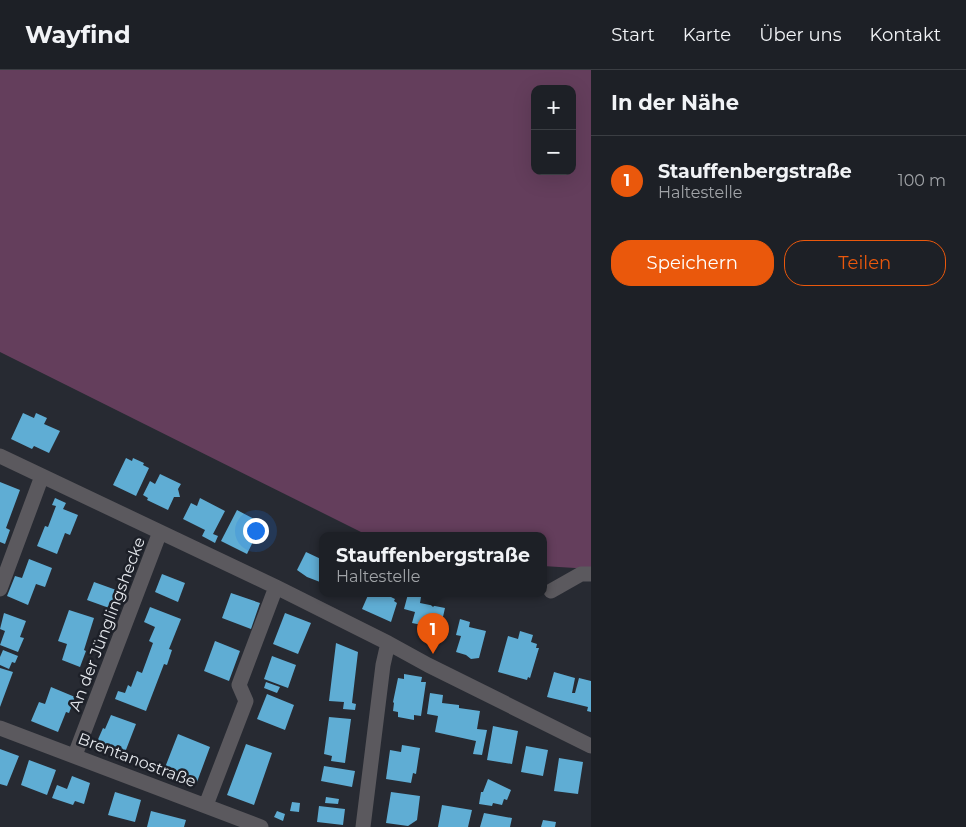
<!DOCTYPE html>
<html lang="de">
<meta charset="utf-8">
<style>
body{margin:0;font-family:Montserrat,sans-serif;background:#2a2d32;color:#f1f3f6}
.controls{position:absolute;right:15px;top:15px;display:grid;overflow:hidden;border-radius:10px;box-shadow:0 5px 20px #0002}
.controls button{width:45px;height:45px;display:grid;place-items:center;padding:0;border:0;border-bottom:1px solid #3b3e43;background:#1d2026;color:#f1f3f6;font:25px sans-serif}
.you{position:absolute;left:255px;top:460px;width:18px;height:18px;margin:-12px;border:4px solid #fff;border-radius:50%;background:#1a73e8;box-shadow:0 0 0 8px #1a73e833}
.badge{display:grid;place-items:center;width:32px;height:32px;border-radius:50%;background:#ea580c;color:#fff;font-size:16px;font-weight:700}
.pin{position:absolute;translate:-50% -41px;filter:drop-shadow(0 1px 2px #0008)}
.pin::after{content:'';position:absolute;top:26px;width:18px;height:15px;background:inherit;clip-path:polygon(0 0,100% 0,50% 100%)}
.popup{position:absolute;left:319px;top:462px;width:228px;height:65px;box-sizing:border-box;display:grid;place-content:center;border-radius:10px;background:#1d2026;filter:drop-shadow(0 1px 4px #0005);font-size:16px;white-space:nowrap;color:#a0a3a7}
.popup b{font-size:19px;color:#f1f3f6}
.popup::after{content:'';position:absolute;left:50%;top:100%;margin-left:-10px;border:10px solid transparent;border-top-color:#1d2026}
.list{margin:0;padding:0;list-style:none}
h2{display:flex;justify-content:space-between;align-items:center;height:65px;margin:0;padding:0 20px;font-size:21px}
h2 small{font-size:16px;font-weight:400;color:#a0a3a7}
.list li{display:grid;grid-template-columns:32px 1fr auto;gap:15px;align-items:center;box-sizing:border-box;height:90px;padding:0 20px;border-top:1px solid #3b3e43}
.list b{display:block;font-size:19px;white-space:nowrap}
.list p{margin:0;font-size:16px;white-space:nowrap;color:#a0a3a7}
.list em{font-size:16px;font-style:normal;color:#a0a3a7}
.actions{display:flex;gap:10px;padding:15px 20px}
.actions a{flex:1;padding:11px 0;border:1px solid #ea580c;border-radius:20px;text-align:center;font-size:18px;color:#ea580c}
.actions .main{background:#ea580c;color:#fff}
.map{position:relative;flex:none;width:591px;height:757px;overflow:hidden}
header{display:flex;align-items:center;gap:30px;box-sizing:border-box;height:70px;padding:0 25px;background:#1d2026;border-bottom:1px solid #3b3e43}
header strong{font-size:24px}
nav{display:flex;gap:28px;margin-inline-start:auto;font-size:18px}
main{display:flex}
aside{flex:1;background:#1d2026}
.map>svg:first-child{display:block}
</style>
<header>
<strong>Wayfind</strong>
<nav><a>Start</a><a>Karte</a><a>Über uns</a><a>Kontakt</a></nav>
</header>
<main>
<div class="map">
<svg width="591" height="757" viewBox="0 0 591 757">
<rect width="100%" height="100%" fill="#272a32"/>
<!-- green -->
<path fill="#643e5c" fill-rule="evenodd" d="M 0,0 L 591,0 L 591,499 L 543,496 L 543,465 L 367,465 L 0,282 ZM 535,19 L 572,19 L 572,101 L 535,101 Z"/>
<!-- building -->
<path fill="#5fadd4" d="M 23,343 L 34,348 L 36,343 L 47,348 L 44,354 L 60,361 L 49,383 L 34,376 L 32,379 L 11,369 Z
M 126,388 L 132,391 L 133,388 L 144,393 L 143,395 L 149,398 L 136,426 L 113,415 Z
M 160,404 L 181,414 L 178,419 L 180,427 L 174,427 L 168,440 L 147,430 L 148,428 L 143,425 L 150,411 L 155,414 Z
M 0,412 L 20,420 L 6,458 L 10,460 L 5,474 L 0,472 Z
M 55,428 L 66,433 L 63,439 L 78,445 L 70,465 L 65,463 L 57,484 L 37,476 L 45,456 L 48,457 L 56,436 L 52,435 Z
M 200,428 L 225,441 L 213,464 L 218,466 L 215,473 L 202,466 L 205,460 L 183,449 L 191,433 L 197,436 Z
M 237,440 L 262,453 L 247,484 L 221,471 Z
M 306,482 L 323,490 L 323,505 L 320,512 L 307,507 L 297,500 Z
M 29,489 L 52,498 L 45,517 L 36,514 L 28,535 L 7,526 L 15,506 L 22,508 Z
M 162,504 L 185,513 L 178,532 L 155,522 Z
M 94,512 L 119,521 L 112,539 L 87,530 Z
M 231,523 L 260,533 L 251,559 L 222,548 Z
M 369,523 L 390,523 L 389,526 L 395,529 L 394,531 L 397,533 L 391,552 L 362,539 Z
M 408,524 L 421,527 L 420,533 L 445,538 L 440,560 L 422,558 L 422,555 L 412,553 L 415,542 L 404,539 Z
M 150,537 L 181,549 L 169,579 L 172,580 L 167,595 L 164,594 L 146,641 L 115,629 L 118,621 L 125,623 L 128,615 L 131,617 L 137,601 L 142,603 L 153,573 L 149,571 L 155,557 L 144,552 Z
M 69,540 L 94,548 L 84,580 L 86,581 L 80,597 L 62,590 L 67,574 L 58,571 Z
M 4,543 L 26,551 L 20,567 L 24,568 L 18,582 L 0,575 L 5,561 L 0,559 Z
M 285,543 L 311,553 L 298,584 L 273,574 Z
M 460,549 L 470,552 L 469,557 L 486,561 L 479,588 L 471,589 L 466,585 L 456,582 L 461,566 L 456,565 Z
M 520,561 L 533,565 L 531,572 L 537,574 L 536,578 L 539,578 L 530,608 L 528,607 L 527,610 L 498,602 L 508,566 L 518,569 Z
M 215,571 L 240,581 L 229,611 L 204,601 Z
M 336,573 L 358,582 L 352,633 L 356,634 L 355,640 L 343,639 L 344,632 L 329,631 Z
M 3,580 L 18,586 L 15,593 L 12,592 L 9,599 L 0,595 L 0,587 Z
M 272,586 L 296,595 L 288,618 L 264,609 Z
M 0,598 L 13,602 L 0,637 Z
M 554,602 L 575,608 L 572,623 L 575,623 L 579,608 L 591,611 L 591,642 L 587,641 L 588,637 L 547,627 Z
M 404,604 L 422,607 L 421,612 L 426,612 L 421,646 L 414,645 L 414,650 L 398,647 L 398,642 L 393,641 L 394,633 L 393,632 L 398,608 L 404,609 Z
M 266,612 L 280,617 L 277,623 L 264,618 Z
M 51,617 L 75,627 L 69,643 L 66,642 L 58,662 L 31,651 L 39,632 L 45,634 Z
M 430,623 L 443,625 L 442,633 L 459,635 L 459,638 L 480,641 L 477,659 L 487,660 L 482,685 L 473,684 L 476,671 L 435,662 L 438,646 L 427,644 Z
M 267,624 L 294,635 L 285,660 L 257,649 Z
M 111,645 L 136,654 L 124,685 L 96,674 L 103,658 L 105,659 Z
M 329,647 L 351,649 L 345,693 L 331,691 L 332,686 L 324,684 Z
M 493,656 L 518,661 L 512,694 L 487,690 Z
M 178,664 L 210,677 L 197,712 L 164,700 Z
M 246,674 L 272,683 L 254,735 L 227,725 Z
M 402,675 L 420,678 L 416,704 L 413,703 L 411,713 L 386,709 L 390,680 L 401,682 Z
M 526,676 L 548,680 L 543,706 L 521,702 Z
M 0,679 L 19,686 L 7,716 L 0,714 Z
M 559,688 L 583,692 L 578,724 L 554,721 Z
M 29,690 L 56,700 L 47,725 L 21,715 Z
M 324,696 L 355,701 L 352,717 L 321,711 Z
M 72,706 L 90,713 L 84,734 L 75,731 L 73,735 L 52,728 L 57,715 L 67,719 Z
M 488,709 L 511,720 L 507,730 L 504,729 L 502,735 L 493,733 L 492,736 L 479,734 L 481,722 L 483,722 Z
M 115,722 L 141,730 L 135,752 L 108,745 Z
M 391,722 L 420,726 L 417,750 L 408,756 L 386,753 Z
M 326,727 L 339,729 L 338,734 L 325,733 Z
M 292,732 L 300,733 L 299,742 L 290,741 Z
M 442,735 L 472,740 L 468,757 L 438,757 Z
M 319,736 L 345,739 L 343,755 L 317,752 Z
M 151,741 L 186,750 L 184,757 L 147,757 Z
M 277,741 L 285,744 L 283,751 L 274,747 Z
M 484,743 L 512,748 L 510,757 L 480,757 Z
M 543,750 L 556,752 L 555,757 L 541,757 Z"/>
<g fill="none" stroke-linecap="round" stroke-linejoin="round">
<!-- minor -->
<path stroke="#5b595e" stroke-width="15" d="M 0,386 L 276,517 L 388,573 L 428,595 L 591,676
M 0,519 L 42,406
M 551,521 L 581,504 L 591,504
M 0,658 L 261,757
M 75,685 L 160,462
M 206,735 L 246,631 L 239,615 L 276,517
M 363,757 L 383,595 L 388,573"/>
</g>
<g text-anchor="middle" dominant-baseline="central" stroke-width="5" stroke-linejoin="round" paint-order="stroke">
<!-- street labels -->
<g font-size="16" fill="#e5e8ed" stroke="#1d2028">
<text transform="translate(107 554) rotate(-69)">An der Jünglingshecke</text>
<text transform="translate(137 690) rotate(21)">Brentanostraße</text>
</g>
</g>
</svg>
<div class="controls">
<button>+</button>
<button>−</button>
</div>
<div class="you"></div>
<div class="pin badge" style="left:433px;top:584px">1</div>
<div class="popup"><b>Stauffenbergstraße</b>Haltestelle</div>
</div>
<aside>
<h2>In der Nähe<small></small></h2>
<ul class="list">
<li><span class="badge">1</span><div><b>Stauffenbergstraße</b><p>Haltestelle</p></div><em>100 m</em></li>
</ul>
<div class="actions"><a class="main">Speichern</a><a>Teilen</a></div>
</aside>
</main>
